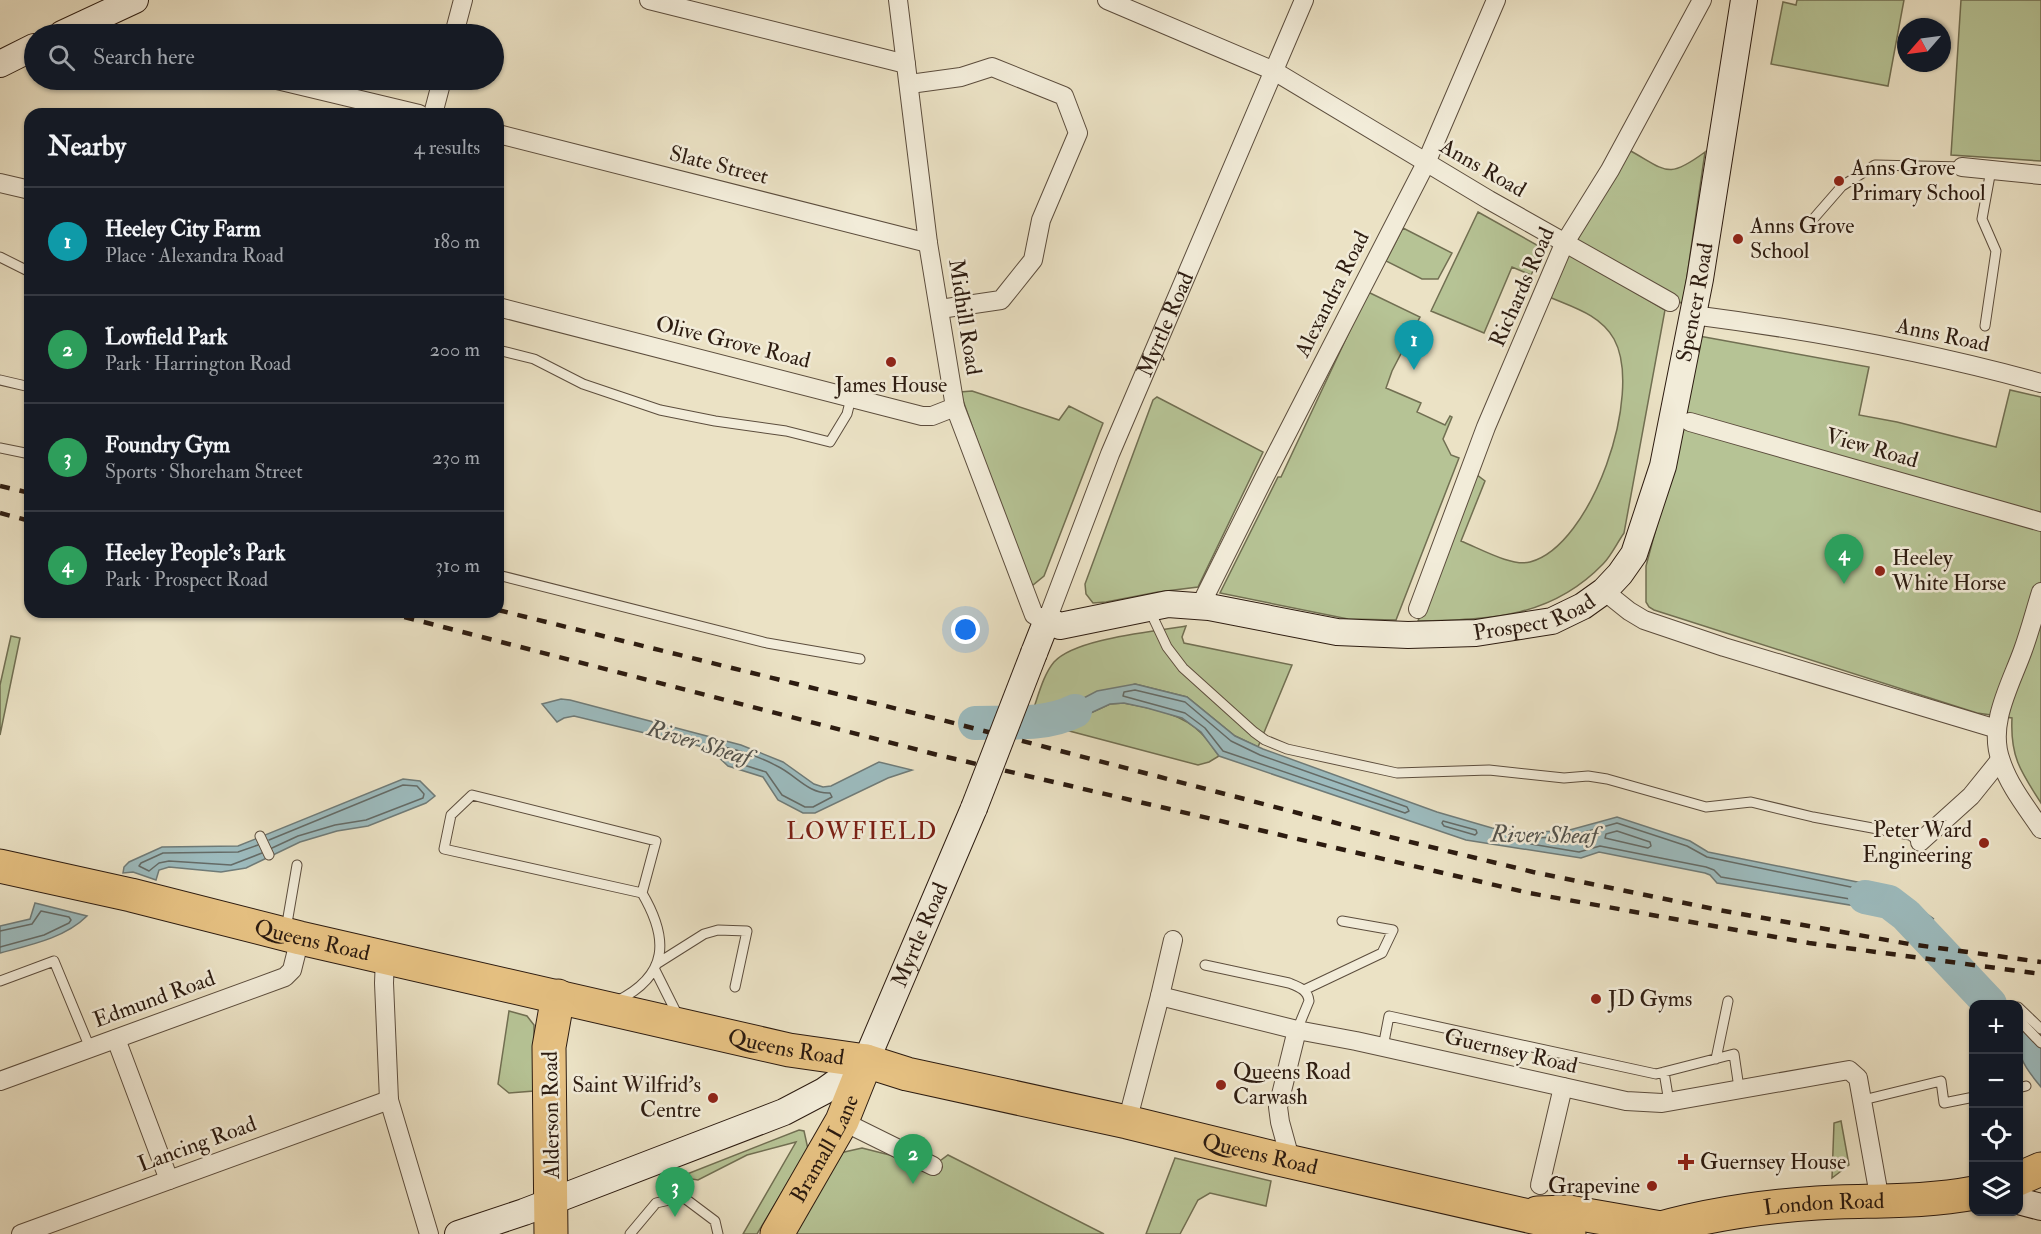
<!DOCTYPE html>
<meta charset="utf-8">
<style>
body{margin:0;font-family:"IM FELL Double Pica",serif;background:#20242c;color:#f1f3f6}
.controls{position:absolute;right:18px;bottom:18px;display:grid;overflow:hidden;border-radius:12px;box-shadow:0 2px 4px #0004}
.controls button{width:54px;height:54px;display:grid;place-items:center;padding:0;border:0;border-bottom:2px solid #363941;background:#171b24;color:#f1f3f6;font:30px sans-serif}
.compass{position:absolute;left:1897px;top:18px;width:54px;height:54px;border-radius:50%;background:#171b24;box-shadow:0 2px 4px #0004;rotate:242deg}
.you{position:absolute;left:966px;top:630px;width:21px;height:21px;margin:-15px;border:4px solid #fff;border-radius:50%;background:#1a73e8;box-shadow:0 0 0 9px #1a73e833}
.badge{display:grid;place-items:center;width:39px;height:39px;border-radius:50%;background:#7c3aed;color:#fff;font-size:20px;font-weight:700}
.pin{position:absolute;translate:-50% -50px;filter:drop-shadow(0 2px 3px #0008)}
.pin::after{content:'';position:absolute;top:32px;width:21px;height:18px;background:inherit;clip-path:polygon(0 0,100% 0,50% 100%)}
.list{margin:0;padding:0;list-style:none}
h2{display:flex;justify-content:space-between;align-items:center;height:78px;margin:0;padding:0 24px;font-size:26px}
h2 small{font-size:20px;font-weight:400;color:#9ea1a6}
.list li{display:grid;grid-template-columns:39px 1fr auto;gap:18px;align-items:center;box-sizing:border-box;height:108px;padding:0 24px;border-top:2px solid #363941}
.list b{display:block;font-size:22px;white-space:nowrap}
.list p{margin:0;font-size:20px;white-space:nowrap;color:#9ea1a6}
.list em{font-size:20px;font-style:normal;color:#9ea1a6}
.icon{flex:none;width:33px;height:33px;fill:none;stroke:currentColor;stroke-width:2;stroke-linecap:round;stroke-linejoin:round}
.map{position:relative;flex:none;width:2041px;height:1234px;overflow:hidden}
.search{position:absolute;background:#171b24;box-shadow:0 2px 4px #0004;left:24px;top:24px;width:480px;height:66px;display:flex;align-items:center;gap:15px;box-sizing:border-box;padding:0 21px;border-radius:33px;color:#9ea1a6;font-size:22px}
.panel{position:absolute;background:#171b24;box-shadow:0 2px 4px #0004;left:24px;top:108px;width:480px;height:510px;border-radius:18px}
.map>svg:first-child{display:block}
</style>
<div class="map">
<svg width="2041" height="1234" viewBox="0 0 2041 1234">
<rect width="100%" height="100%" fill="#ebe2c5"/>
<filter id="stains"><feTurbulence type="fractalNoise" baseFrequency=".00333" numOctaves="4"/><feColorMatrix values="0 0 0 0 .2 0 0 0 0 .09 0 0 0 0 .02 0 0 0 .5 -.17"/></filter>
<radialGradient id="worn" r=".72"><stop offset=".6" stop-color="#630" stop-opacity="0"/><stop offset="1" stop-color="#630" stop-opacity=".3"/></radialGradient>
<!-- green -->
<path fill="#b6c395" stroke="#716f52" stroke-width="1.5" d="M 1797,0 L 1904,0 L 1888,86 L 1771,64 L 1783,2 L 1796,5 Z
M 1961,0 L 2041,0 L 2041,161 L 1951,155 Z
M 1629,150 C 1667,171 1667,180 1705,152 L 1683,304 L 1575,244 Z
M 1478,212 L 1544,249 L 1531,275 L 1512,267 L 1484,333 L 1431,311 Z
M 1403,228 L 1452,253 L 1438,279 L 1422,279 L 1386,261 Z
M 1567,252 L 1665,310 L 1624,533 C 1617,543 1611,556 1603,564 C 1550,619 1489,619 1418,621 L 1473,472 L 1485,481 L 1461,541 C 1479,548 1512,567 1530,562 C 1592,546 1644,393 1614,339 C 1600,314 1572,307 1547,296 Z
M 1368,292 L 1420,317 L 1392,371 L 1386,388 L 1421,403 L 1417,412 L 1445,425 L 1450,416 L 1452,417 L 1443,439 L 1451,455 L 1459,458 L 1396,620 L 1348,619 L 1220,593 L 1278,477 L 1281,477 Z
M 1699,336 L 1869,367 L 1859,415 L 1897,422 L 1996,447 L 2010,390 L 2041,397 L 2041,803 C 2021,772 2010,757 2012,718 L 1977,713 L 1654,610 L 1649,607 L 1646,602 L 1646,566 L 1672,469 Z
M 972,391 L 1059,420 L 1069,406 L 1103,423 L 1044,576 L 1033,585 L 1027,580 L 960,392 Z
M 1157,397 L 1263,452 L 1198,587 L 1158,592 L 1106,602 L 1093,603 L 1086,594 L 1085,584 L 1153,400 Z
M 1186,626 L 1182,637 L 1184,643 L 1292,665 L 1258,747 L 1235,736 L 1187,697 L 1135,684 L 1059,711 L 1032,713 C 1038,697 1043,675 1054,662 C 1076,638 1154,632 1186,626 Z
M 11,636 L 20,638 L 0,735 L 0,685 Z
M 1124,703 C 1150,708 1182,713 1201,733 C 1208,740 1213,748 1219,756 L 1209,762 L 1198,765 L 1058,728 L 1110,704 Z
M 509,1011 L 527,1016 L 534,1025 L 534,1091 L 509,1093 L 498,1084 Z
M 1841,1121 L 1849,1165 L 1832,1178 L 1834,1123 Z
M 799,1130 L 804,1131 L 808,1149 L 757,1234 L 743,1234 L 796,1142 L 747,1155 L 698,1180 L 692,1179 L 687,1185 L 683,1185 L 682,1176 Z
M 862,1148 L 933,1166 L 948,1155 L 1104,1234 L 792,1234 L 840,1153 Z
M 1175,1158 L 1271,1181 L 1266,1206 L 1210,1193 L 1198,1200 L 1180,1234 L 1146,1234 Z"/>
<!-- water -->
<path fill="#9cbbbe" stroke="#6f7b78" stroke-width="1.5" d="M 1135,684 L 1187,697 L 1235,736 L 1263,749 L 1437,812 L 1492,828 L 1525,832 L 1566,831 L 1617,817 L 1690,841 L 1708,852 L 1892,889 L 1934,919 L 1717,883 L 1710,875 L 1705,873 L 1599,852 L 1581,858 L 1466,840 L 1219,756 L 1201,732 L 1182,718 L 1147,708 L 1124,703 L 1110,704 L 1058,728 L 1026,729 L 1032,713 L 1059,711 L 1097,691 Z
M 561,699 L 570,700 L 741,745 L 783,762 L 814,784 L 823,787 L 831,786 L 879,762 L 912,770 L 888,778 L 815,813 L 803,813 L 778,800 L 763,777 L 728,766 L 714,753 L 699,746 L 574,716 L 564,718 L 557,722 L 542,704 Z
M 403,779 L 420,781 L 435,796 L 426,803 L 368,826 L 337,831 L 300,842 L 246,868 L 221,872 L 169,867 L 159,870 L 156,880 L 133,872 L 123,873 L 124,867 L 129,862 L 162,847 L 238,846 Z
M 35,903 L 87,916 C 65,938 30,945 0,953 L 0,926 L 30,919 Z
M 1953,978 L 1982,982 L 2001,1004 L 1980,1004 Z
M 2018,1025 L 2041,1048 L 2041,1087 C 2020,1062 2019,1058 2018,1025 Z"/>
<g fill="none" stroke-linecap="round" stroke-linejoin="round">
<!-- shore -->
<path stroke="#646b67" stroke-width="1.5" d="M 1135,690 L 1185,702 L 1231,741 L 1260,755 L 1407,807 L 1409,811 L 1405,813 L 1223,751 L 1205,728 L 1185,713 L 1123,696 L 1124,692 Z
M 724,747 C 742,751 760,757 777,766 C 796,775 808,794 830,793 L 832,797 L 813,807 L 805,807 L 782,795 L 766,772 L 731,761 L 721,751 L 721,748 Z
M 1443,821 L 1476,830 L 1477,833 L 1475,835 L 1444,826 L 1442,823 Z
M 1617,823 L 1687,846 L 1707,857 L 1889,895 L 1899,902 L 1900,905 L 1897,907 L 1721,877 L 1714,870 L 1706,867 L 1600,846 L 1579,852 L 1531,844 L 1528,842 L 1530,838 L 1567,837 Z
M 1617,831 L 1650,842 L 1651,846 L 1648,848 L 1605,838 L 1606,834 Z
M 269,840 L 403,785 L 417,786 L 424,794 L 423,798 L 366,820 L 335,825 L 298,836 L 272,848
M 258,845 L 238,852 L 163,853 L 141,863 L 139,866 L 149,871 L 159,863 L 169,861 L 231,865 L 262,853
M 0,931 L 32,924 L 41,911 L 69,917 L 71,920 L 69,923 L 44,935 L 0,947"/>
<!-- river -->
<path stroke="#9cbbbe" stroke-width="34" d="M 975,723 C 1008,722 1045,726 1075,711
M 1865,897 L 1889,902 L 1906,915 L 1990,1004"/>
<defs>
<path id="lane" d="M 1808,225 L 1842,186 L 1875,165 L 1962,167
M 0,257 L 30,272
M 1985,326 L 1996,251 L 1982,219 L 1991,170
M 498,350 L 534,359 L 583,384 L 660,410 L 715,421 L 786,431 L 830,442 L 847,414 L 851,398
M 0,380 L 30,387
M 0,448 L 30,454
M 498,575 L 767,643 L 860,659
M 1149,609 L 1167,647 L 1183,668 L 1254,732 L 1265,740 L 1287,749 L 1397,773 L 1489,770 L 1564,778 L 1588,776 L 1607,779 L 1706,807 L 1751,802 L 1813,817 L 1910,835 L 1920,842
M 260,836 L 269,855
M 286,929 L 297,865
M 658,963 L 704,934 L 718,930 L 747,931 L 735,987
M 1205,965 L 1289,983 C 1299,987 1308,990 1309,1001 L 1297,1030
M 655,970 L 678,1016
M 0,981 L 54,961 L 90,1048
M 1304,990 L 1382,953 L 1393,930 L 1342,921
M 617,1001 C 669,975 669,939 642,893 L 656,841 L 472,795 L 451,815 L 444,849 L 642,893
M 2018,1007 L 2041,1029
M 2018,1019 L 2041,1043
M 1383,1047 L 1389,1016 L 1656,1074 L 1734,1054 L 1739,1088
M 1716,1059 L 1728,1001
M 1664,1072 L 1669,1102
M 2018,1088 L 2026,1086
M 1863,1100 L 1941,1081 L 1944,1103 L 1974,1097
M 630,1234 L 656,1203 L 683,1197 L 715,1221 L 718,1234"/>
<g id="street">
<path d="M 649,0 L 906,64"/>
<path id="s1" d="M 898,0 L 928,243 L 955,407 L 1034,615 L 1047,620 L 1110,454 L 1304,0"/>
<path d="M 1107,0 L 1274,71 L 1489,200 L 1670,302"/>
<path d="M 90,21 L 98,32 L 107,34"/>
<path d="M 454,34 L 463,0"/>
<path d="M 277,80 L 419,114"/>
<path d="M 910,84 L 961,77 L 992,67 L 1064,96 L 1078,133 L 1041,220 L 1033,260 L 1001,300 L 940,309"/>
<path d="M 433,114 L 442,80"/>
<path d="M 498,134 L 928,243"/>
<path d="M 1962,167 L 2041,175"/>
<path d="M 0,183 L 30,190"/>
<path d="M 498,307 L 922,416 L 932,416 L 955,407"/>
<path d="M 1693,315 C 1809,330 1928,352 2041,383"/>
<path d="M 1690,422 L 2041,522"/>
<path d="M 1604,591 L 1629,611 L 1644,620 L 1724,647 L 1997,729"/>
<path d="M 2041,592 C 2035,611 2030,631 2023,650 C 2011,684 1987,724 2001,761 C 2009,786 2027,808 2041,829"/>
<path d="M 1200,606 L 1264,478 L 1426,163 L 1496,0"/>
<path d="M 1418,609 L 1486,427 L 1564,244 L 1610,170 L 1702,0"/>
<path d="M 1920,842 L 1971,796 L 2000,760"/>
<path d="M 1173,940 L 1160,996 L 1297,1030 L 1356,1041 L 1626,1101 L 1662,1103 L 1849,1070 L 1858,1078 L 1880,1201"/>
<path d="M 385,957 L 384,983 L 389,1100 L 429,1234"/>
<path d="M 116,1039 L 169,1180"/>
<path d="M 0,1081 L 285,977 L 292,970 L 300,938"/>
<path d="M 842,1121 L 933,1166"/>
<path d="M 1127,1122 L 1160,996"/>
<path d="M 1291,1162 L 1280,1122 L 1278,1107 L 1297,1030"/>
<path d="M 1540,1185 L 1563,1087"/>
<path d="M 21,1234 L 389,1100"/>
</g>
<g id="secondary">
<path d="M 62,34 L 135,0"/>
<path d="M 0,64 L 34,47"/>
<path id="s2" d="M 1034,653 L 1047,620 L 1060,626 L 1168,604 L 1209,607 L 1337,632 L 1408,635 L 1476,633 L 1552,621 L 1583,606 L 1604,591 L 1620,574 L 1634,554 L 1663,466 L 1700,279 L 1744,0"/>
<path d="M 2018,1201 L 2041,1207"/>
<path id="s3" d="M 458,1234 L 524,1212 L 784,1112 L 824,1091 L 866,1061 L 974,808"/>
</g>
<g id="highway">
<path id="s4" d="M 0,866 L 131,895 L 300,938 L 789,1050 L 866,1061 L 907,1074 L 1127,1122 L 1274,1158 L 1546,1220 L 1569,1234"/>
<path d="M 2018,1179 L 2041,1169"/>
<path d="M 1537,1213 L 1569,1212 L 1661,1228"/>
<path d="M 551,1234 L 549,1047 L 558,996"/>
<path id="s5" d="M 777,1234 L 842,1121 L 866,1061"/>
<path id="s6" d="M 1641,1234 C 1698,1216 1757,1207 1817,1203 C 1869,1200 1922,1203 1974,1193"/>
</g>
</defs>
<!-- lane casing -->
<use href="#lane" stroke="#5c4d3d" stroke-width="11"/>
<!-- street casing -->
<use href="#street" stroke="#5c4d3d" stroke-width="20"/>
<!-- secondary casing -->
<use href="#secondary" stroke="#2c1b10" stroke-width="28"/>
<!-- highway casing -->
<use href="#highway" stroke="#2c1b10" stroke-width="35"/>
<!-- lane -->
<use href="#lane" stroke="#f2ecd9" stroke-width="9"/>
<!-- street -->
<use href="#street" stroke="#f2ecd9" stroke-width="18"/>
<!-- secondary -->
<use href="#secondary" stroke="#f2ecd9" stroke-width="26"/>
<!-- highway -->
<use href="#highway" stroke="#e6c182" stroke-width="33"/>
<!-- rail -->
<path stroke="#2c1b10" stroke-width="4.5" stroke-dasharray="10 10" stroke-linecap="butt" d="M 0,486 L 30,493
M 0,513 L 30,521
M 498,610 L 942,720 L 1382,835 L 1533,872 L 1719,910 L 1909,944 L 2041,962
M 385,612 L 938,755 L 1529,893 L 1809,943 L 2041,974"/>
<defs>
<path id="secondary-bridge" d="M 974,808 L 1034,653"/>
</defs>
<!-- secondary-bridge casing -->
<use href="#secondary-bridge" stroke="#2c1b10" stroke-width="28" stroke-linecap="butt"/>
<!-- secondary-bridge -->
<use href="#secondary-bridge" stroke="#f2ecd9" stroke-width="26"/>
</g>
<!-- markers -->
<g fill="#8f2418" stroke="#f2ecd9" stroke-width="2">
<circle cx="1839" cy="181" r="6"/>
<circle cx="1738" cy="239" r="6"/>
<circle cx="891" cy="362" r="6"/>
<circle cx="1880" cy="571" r="6"/>
<circle cx="1984" cy="843" r="6"/>
<circle cx="1596" cy="999" r="6"/>
<circle cx="1221" cy="1085" r="6"/>
<circle cx="713" cy="1098" r="6"/>
<path d="M1683 1153h6v6h6v6h-6v6h-6v-6h-6v-6h6z"/>
<circle cx="1652" cy="1186" r="6"/>
</g>
<g text-anchor="middle" dominant-baseline="central" stroke-width="5" stroke-linejoin="round" paint-order="stroke">
<!-- street labels -->
<g font-size="22" fill="#2c1b10" stroke="#f2ecd9">
<text transform="translate(719 165) rotate(14)">Slate Street</text>
<text transform="translate(1483 168) rotate(30)">Anns Road</text>
<text transform="translate(1522 287) rotate(-66)">Richards Road</text>
<text transform="translate(1332 294) rotate(-63)">Alexandra Road</text>
<text stroke="none"><textPath href="#s2" startOffset="915">Spencer Road</textPath></text>
<text transform="translate(965 317) rotate(81)">Midhill Road</text>
<text stroke="none"><textPath href="#s1" startOffset="966">Myrtle Road</textPath></text>
<text transform="translate(1943 335) rotate(12)">Anns Road</text>
<text transform="translate(733 342) rotate(14)">Olive Grove Road</text>
<text transform="translate(1872 448) rotate(16)">View Road</text>
<text stroke="none"><textPath href="#s2" startOffset="531">Prospect Road</textPath></text>
<text stroke="none"><textPath href="#s3" startOffset="582">Myrtle Road</textPath></text>
<text stroke="none"><textPath href="#s4" startOffset="321">Queens Road</textPath></text>
<text transform="translate(154 999) rotate(-20)">Edmund Road</text>
<text stroke="none"><textPath href="#s4" startOffset="807">Queens Road</textPath></text>
<text transform="translate(1511 1051) rotate(13)">Guernsey Road</text>
<text transform="translate(551 1115) rotate(-91)">Alderson Road</text>
<text transform="translate(197 1144) rotate(-20)">Lancing Road</text>
<text stroke="none"><textPath href="#s5" startOffset="98">Bramall Lane</textPath></text>
<text stroke="none"><textPath href="#s4" startOffset="1293">Queens Road</textPath></text>
<text stroke="none"><textPath href="#s6" startOffset="186">London Road</textPath></text>
</g>
<!-- poi labels -->
<g font-size="22" fill="#2c1b10" stroke="#f2ecd9" text-anchor="start">
<text x="1851" y="168">Anns Grove<tspan x="1851" dy="25">Primary School</tspan></text>
<text x="1750" y="226">Anns Grove<tspan x="1750" dy="25">School</tspan></text>
<text x="891" y="385" text-anchor="middle">James House</text>
<text x="1892" y="558">Heeley<tspan x="1892" dy="25">White Horse</tspan></text>
<text x="1972" y="830" text-anchor="end">Peter Ward<tspan x="1972" dy="25">Engineering</tspan></text>
<text x="1608" y="999">JD Gyms</text>
<text x="1233" y="1072">Queens Road<tspan x="1233" dy="25">Carwash</tspan></text>
<text x="701" y="1085" text-anchor="end">Saint Wilfrid's<tspan x="701" dy="25">Centre</tspan></text>
<text x="1700" y="1162">Guernsey House</text>
<text x="1640" y="1186" text-anchor="end">Grapevine</text>
</g>
<!-- water labels -->
<g font-size="24" font-style="italic" fill="#53534d" stroke="#f2ecd9">
<text transform="translate(699 743) rotate(17)">River Sheaf</text>
<text transform="translate(1544 835) rotate(1)">River Sheaf</text>
</g>
<!-- neighbourhood labels -->
<g font-size="24" letter-spacing="1.5" fill="#7a1f14" stroke="#f2ecd9">
<text x="862" y="831">LOWFIELD</text>
</g>
</g>
<rect width="100%" height="100%" filter="url(#stains)"/>
<rect width="100%" height="100%" fill="url(#worn)"/>
</svg>
<div class="controls">
<button>+</button>
<button>−</button>
<button><svg class="icon" aria-label="locate" viewBox="0 0 24 24"><circle cx="12" cy="12" r="6"/><path d="M12 2v4M12 18v4M2 12h4M18 12h4"/></svg></button>
<button><svg class="icon" aria-label="layers" viewBox="0 0 24 24"><path d="M12 4l9 5-9 5-9-5zM3 14l9 5 9-5"/></svg></button>
</div>
<svg class="compass" viewBox="-18 -18 36 36"><path d="M0-13l5 13h-10z" fill="#e53935"/><path d="M0 13l5-13h-10z" fill="#9ea1a6"/></svg>
<div class="you"></div>
<div class="pin badge" style="left:1414px;top:370px;background:#0f9aa8">1</div>
<div class="pin badge" style="left:913px;top:1184px;background:#2e9e5b">2</div>
<div class="pin badge" style="left:675px;top:1217px;background:#2e9e5b">3</div>
<div class="pin badge" style="left:1844px;top:584px;background:#2e9e5b">4</div>
<div class="search"><svg class="icon" aria-label="search" viewBox="0 0 24 24"><circle cx="10" cy="10" r="6"/><path d="M15 15l6 6"/></svg>Search here</div>
<section class="panel">
<h2>Nearby<small>4 results</small></h2>
<ul class="list">
<li><span class="badge" style="background:#0f9aa8">1</span><div><b>Heeley City Farm</b><p>Place · Alexandra Road</p></div><em>180 m</em></li>
<li><span class="badge" style="background:#2e9e5b">2</span><div><b>Lowfield Park</b><p>Park · Harrington Road</p></div><em>200 m</em></li>
<li><span class="badge" style="background:#2e9e5b">3</span><div><b>Foundry Gym</b><p>Sports · Shoreham Street</p></div><em>230 m</em></li>
<li><span class="badge" style="background:#2e9e5b">4</span><div><b>Heeley People's Park</b><p>Park · Prospect Road</p></div><em>310 m</em></li>
</ul>
</section>
</div>
